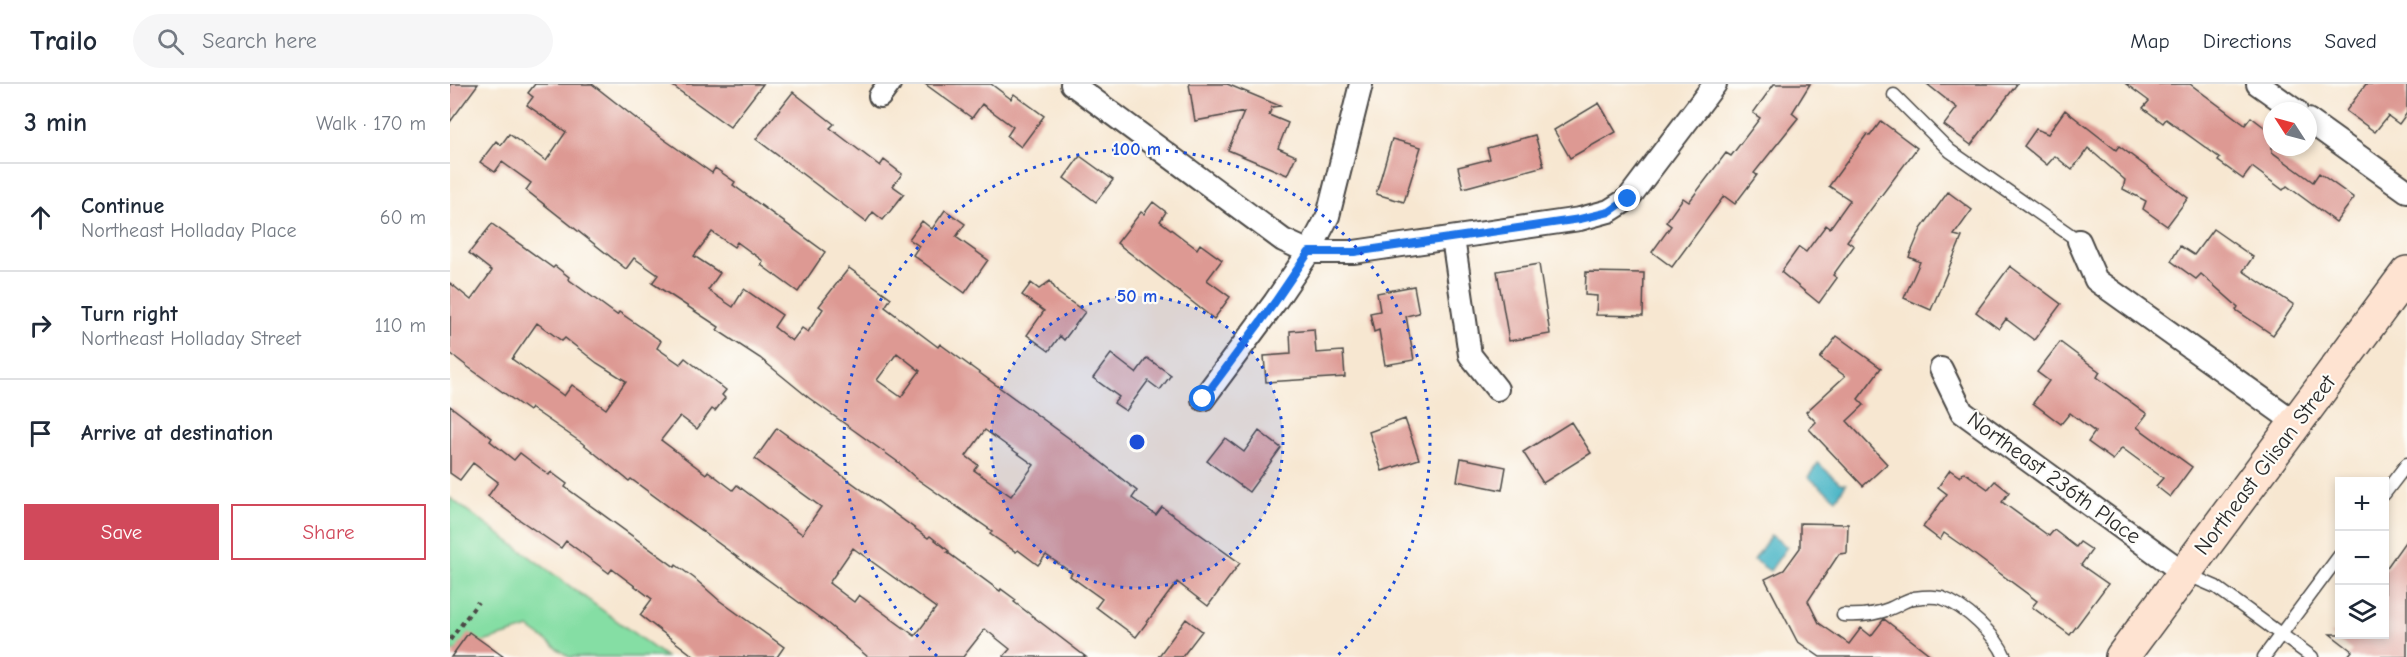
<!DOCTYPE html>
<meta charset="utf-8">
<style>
body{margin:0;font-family:"Comic Neue",sans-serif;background:#f6f6f7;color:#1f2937}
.controls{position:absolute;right:18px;bottom:18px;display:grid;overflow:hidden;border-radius:0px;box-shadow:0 3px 9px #0003}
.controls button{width:54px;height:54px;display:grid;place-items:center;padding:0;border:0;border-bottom:2px solid #e0e1e3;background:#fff;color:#1f2937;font:30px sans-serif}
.compass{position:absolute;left:1813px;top:18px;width:54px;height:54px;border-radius:50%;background:#fff;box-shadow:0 3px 9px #0003;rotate:306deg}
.stop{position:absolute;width:18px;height:18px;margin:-14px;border:4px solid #1a73e8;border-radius:50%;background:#fff}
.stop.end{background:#1a73e8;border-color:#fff;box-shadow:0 2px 6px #0008}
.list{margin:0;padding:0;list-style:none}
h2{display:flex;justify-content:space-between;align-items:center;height:78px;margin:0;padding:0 24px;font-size:26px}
h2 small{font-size:20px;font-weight:400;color:#747a83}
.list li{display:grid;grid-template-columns:39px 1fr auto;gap:18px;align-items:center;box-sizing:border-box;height:108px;padding:0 24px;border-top:2px solid #e0e1e3}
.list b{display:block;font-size:22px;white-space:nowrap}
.list p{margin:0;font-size:20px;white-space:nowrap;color:#747a83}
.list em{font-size:20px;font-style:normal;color:#747a83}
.actions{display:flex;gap:12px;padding:18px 24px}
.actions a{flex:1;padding:14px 0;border:2px solid #d1495b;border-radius:0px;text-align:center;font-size:21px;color:#d1495b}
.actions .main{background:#d1495b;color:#fff}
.icon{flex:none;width:33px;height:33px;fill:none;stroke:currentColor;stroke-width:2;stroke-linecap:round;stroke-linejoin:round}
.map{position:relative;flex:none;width:1957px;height:573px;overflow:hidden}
header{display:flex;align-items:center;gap:36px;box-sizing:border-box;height:84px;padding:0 30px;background:#fff;border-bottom:2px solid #e0e1e3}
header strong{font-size:28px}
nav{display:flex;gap:33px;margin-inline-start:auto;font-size:21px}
.search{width:420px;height:54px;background:#f6f6f7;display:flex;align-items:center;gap:15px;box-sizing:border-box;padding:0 21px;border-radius:33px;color:#747a83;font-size:22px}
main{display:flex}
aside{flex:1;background:#fff}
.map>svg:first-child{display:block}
</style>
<header>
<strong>Trailo</strong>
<div class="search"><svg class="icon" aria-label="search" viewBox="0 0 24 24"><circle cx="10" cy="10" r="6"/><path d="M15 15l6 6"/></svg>Search here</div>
<nav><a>Map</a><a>Directions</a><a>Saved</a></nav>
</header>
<main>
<aside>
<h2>3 min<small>Walk · 170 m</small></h2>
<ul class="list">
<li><svg class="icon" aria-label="ahead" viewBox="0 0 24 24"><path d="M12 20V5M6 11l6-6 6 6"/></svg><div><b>Continue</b><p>Northeast Holladay Place</p></div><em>60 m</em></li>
<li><svg class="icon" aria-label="right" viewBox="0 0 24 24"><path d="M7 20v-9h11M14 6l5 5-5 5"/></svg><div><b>Turn right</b><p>Northeast Holladay Street</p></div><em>110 m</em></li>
<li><svg class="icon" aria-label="arrive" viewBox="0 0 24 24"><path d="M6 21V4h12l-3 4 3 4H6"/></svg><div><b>Arrive at destination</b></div></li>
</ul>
<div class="actions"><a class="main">Save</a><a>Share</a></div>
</aside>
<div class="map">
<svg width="1957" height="573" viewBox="0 0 1957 573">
<rect width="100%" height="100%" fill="#fdfcf7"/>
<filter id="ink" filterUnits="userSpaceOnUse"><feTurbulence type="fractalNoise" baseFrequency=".0167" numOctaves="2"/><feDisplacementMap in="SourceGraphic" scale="12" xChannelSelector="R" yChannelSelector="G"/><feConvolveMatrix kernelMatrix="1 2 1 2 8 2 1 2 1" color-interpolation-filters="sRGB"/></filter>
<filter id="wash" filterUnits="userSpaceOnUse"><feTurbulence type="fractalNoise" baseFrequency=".008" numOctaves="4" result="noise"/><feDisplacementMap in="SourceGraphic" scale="24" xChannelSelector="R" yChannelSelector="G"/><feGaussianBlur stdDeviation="1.35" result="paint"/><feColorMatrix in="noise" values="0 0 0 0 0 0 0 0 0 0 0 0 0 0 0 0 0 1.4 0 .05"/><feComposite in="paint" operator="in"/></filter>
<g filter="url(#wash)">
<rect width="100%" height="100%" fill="#f7e7d1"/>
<!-- green -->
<path fill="#85dea4" stroke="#588468" stroke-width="1.5" d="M 0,414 L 216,573 L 119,573 L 79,544 L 0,568 Z"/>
<!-- water -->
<path fill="#49b5c6" stroke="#3a7078" stroke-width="1.5" d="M 1368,379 L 1390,399 L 1396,400 L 1386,415 L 1358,393 Z
M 1321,451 L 1337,463 L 1320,487 L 1304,476 Z"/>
<g id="blocks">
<!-- building -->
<path fill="#dd9993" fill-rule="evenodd" d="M 0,0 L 28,0 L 0,38 Z
M 85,0 L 142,0 L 202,47 L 262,89 L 265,84 L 285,98 L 283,101 L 375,168 L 348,208 L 311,181 L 313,177 L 287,158 L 284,163 L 262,148 L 244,172 L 270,189 L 258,206 L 283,223 L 294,205 L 332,231 L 324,243 L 342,257 L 352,244 L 358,248 L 373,225 L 369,222 L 399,184 L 441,214 L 435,223 L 488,263 L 490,260 L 642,371 L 687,407 L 682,414 L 706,431 L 712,423 L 790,479 L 758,522 L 727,498 L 686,553 L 646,523 L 652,515 L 620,492 L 622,489 L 596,471 L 588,481 L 568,466 L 566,468 L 540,450 L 542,447 L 467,395 L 448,378 L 359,314 L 310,274 L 267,246 L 269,243 L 202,199 L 208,191 L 184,174 L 176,185 L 76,106 L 81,99 L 52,78 L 45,88 L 30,78 L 46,57 L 51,61 L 59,50 L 96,77 L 116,48 L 77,21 L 83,13 L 78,9 ZM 447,269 L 470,287 L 451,313 L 427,296 ZM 535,346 L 584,381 L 561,412 L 524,386 L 528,381 L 516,372 Z
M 220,0 L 313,0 L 280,43 Z
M 475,0 L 541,0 L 561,15 L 564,10 L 594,32 L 571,63 L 557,52 L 563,43 L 532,20 L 522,34 Z
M 739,0 L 777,0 L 830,22 L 822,23 L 819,31 L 838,39 L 828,64 L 846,72 L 837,91 L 778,66 L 794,28 L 745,37 Z
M 1324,0 L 1360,0 L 1342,29 L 1348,34 L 1304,89 L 1307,91 L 1285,120 L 1274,112 L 1222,183 L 1202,168 L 1221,142 L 1216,138 L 1233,114 L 1239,118 L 1276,69 L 1281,72 L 1310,34 L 1303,29 Z
M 1477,0 L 1567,0 L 1521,61 L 1494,41 L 1507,24 Z
M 1676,0 L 1740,0 L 1795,41 L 1801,33 L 1822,49 L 1822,68 L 1863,98 L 1869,89 L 1904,114 L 1886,138 L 1837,102 L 1833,106 L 1802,83 L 1793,95 L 1768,77 L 1770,74 L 1716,35 L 1713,39 L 1693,24 L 1699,17 Z
M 1916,0 L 1957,0 L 1957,29 L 1949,40 L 1938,32 L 1925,48 L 1896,27 Z
M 343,8 L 384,40 L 380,44 L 430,82 L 434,76 L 452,90 L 443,102 L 454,110 L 433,136 L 423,128 L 416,138 L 306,55 Z
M 1149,19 L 1166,48 L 1120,74 L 1104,46 Z
M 1615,26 L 1666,66 L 1669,62 L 1738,114 L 1717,142 L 1693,125 L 1696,117 L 1673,105 L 1675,96 L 1638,64 L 1622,86 L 1605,72 L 1597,81 L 1574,62 L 1586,45 L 1598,50 Z
M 1431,37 L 1467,64 L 1397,157 L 1404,162 L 1383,191 L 1387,194 L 1369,219 L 1331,188 L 1349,163 L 1356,168 L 1376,141 L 1380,144 L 1400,116 L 1379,102 L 1417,50 L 1420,52 Z
M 1085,51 L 1094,82 L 1013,104 L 1008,83 L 1040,75 L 1037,64 Z
M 942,55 L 971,63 L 954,118 L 926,110 Z
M 630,72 L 663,96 L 646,118 L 614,94 Z
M 1498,108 L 1522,126 L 1504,151 L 1512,153 L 1481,226 L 1454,214 L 1470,178 L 1459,173 L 1471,145 Z
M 703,118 L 716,128 L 710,137 L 747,165 L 750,160 L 772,176 L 757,196 L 780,213 L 764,235 L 667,159 L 691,128 L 694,130 Z
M 495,126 L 515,140 L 506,153 L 538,176 L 515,209 L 463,171 L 469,162 L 459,155 L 472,137 L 482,145 Z
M 42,140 L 103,184 L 105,182 L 119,193 L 118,195 L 167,231 L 169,228 L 211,257 L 207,264 L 230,280 L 235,274 L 276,306 L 272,311 L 275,314 L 265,327 L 262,325 L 247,345 L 230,332 L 211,356 L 256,390 L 258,387 L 283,406 L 287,401 L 352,450 L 371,423 L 305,375 L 327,344 L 478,454 L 480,452 L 499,467 L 497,468 L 550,507 L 551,505 L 566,516 L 564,518 L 636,573 L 553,573 L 560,565 L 535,545 L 513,573 L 418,573 L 377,539 L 181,395 L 179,397 L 132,359 L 81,324 L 79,327 L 18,283 L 0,269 L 0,199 L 21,216 L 42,187 L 19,169 ZM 87,239 L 112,257 L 115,254 L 147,279 L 176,297 L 156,325 L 122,301 L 114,312 L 110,309 L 62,275 ZM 403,464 L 486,524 L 465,552 L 409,511 L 404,518 L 379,499 Z
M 1763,145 L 1803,173 L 1793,187 L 1844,221 L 1823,251 L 1786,226 L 1788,223 L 1751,190 L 1746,195 L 1721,177 L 1730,162 L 1744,171 Z
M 1089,180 L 1100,250 L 1059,257 L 1047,187 Z
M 1560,182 L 1611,220 L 1584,256 L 1556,235 L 1549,245 L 1526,228 Z
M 1136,188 L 1194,189 L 1193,232 L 1146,231 L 1147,212 L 1135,211 Z
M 600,197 L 608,209 L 635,228 L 614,256 L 610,252 L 599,267 L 577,251 L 594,227 L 572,211 L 581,199 L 589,205 Z
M 964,202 L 969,229 L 956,232 L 964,276 L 935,281 L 929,246 L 924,248 L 920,229 L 930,227 L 927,209 Z
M 864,245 L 866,269 L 893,267 L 895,293 L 816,298 L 814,272 L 841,270 L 840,247 Z
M 1387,252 L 1431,284 L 1408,315 L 1414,321 L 1397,337 L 1437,380 L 1413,402 L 1359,345 L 1366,338 L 1356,328 L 1395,292 L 1370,274 Z
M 1610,258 L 1650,288 L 1647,293 L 1697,330 L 1687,343 L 1742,383 L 1720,413 L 1706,402 L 1713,394 L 1672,364 L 1663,376 L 1638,358 L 1645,348 L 1620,329 L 1611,340 L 1583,319 L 1599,297 L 1587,288 Z
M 661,270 L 686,289 L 697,274 L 721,291 L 710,306 L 698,297 L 676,327 L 664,319 L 669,313 L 643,294 Z
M 0,322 L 42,354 L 40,357 L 64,376 L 70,369 L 99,391 L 101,388 L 117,400 L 115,403 L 225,483 L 226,481 L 244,494 L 270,517 L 334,563 L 327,573 L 245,573 L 190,531 L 202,515 L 162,485 L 159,489 L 116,457 L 111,464 L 67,434 L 38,412 L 48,398 L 23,379 L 10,396 L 0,389 Z
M 955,335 L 969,375 L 932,387 L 919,348 Z
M 1121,338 L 1141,369 L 1093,399 L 1073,368 Z
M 809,347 L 831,364 L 799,408 L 757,377 L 775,354 L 794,368 Z
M 1011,374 L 1056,383 L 1052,406 L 1007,397 Z
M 1500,386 L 1510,393 L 1514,388 L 1538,405 L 1545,397 L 1559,408 L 1552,418 L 1599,452 L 1604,446 L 1626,463 L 1630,458 L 1642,466 L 1631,481 L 1658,500 L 1620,551 L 1582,523 L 1587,517 L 1517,465 L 1494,449 L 1490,456 L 1473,443 L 1497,410 L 1488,403 Z
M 1350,439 L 1398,440 L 1397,469 L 1389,470 L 1358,517 L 1369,539 L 1399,560 L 1411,544 L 1421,552 L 1434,535 L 1483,573 L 1370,573 L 1347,557 L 1315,495 L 1334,486 L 1350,464 Z
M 1957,455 L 1957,573 L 1897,573 L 1902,567 L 1880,550 L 1935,550 L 1935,486 Z
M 736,535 L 752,547 L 732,573 L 708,573 Z
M 19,548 L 54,573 L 1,573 Z"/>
</g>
</g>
<g filter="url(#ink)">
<use href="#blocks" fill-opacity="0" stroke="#4a4744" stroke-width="1.5"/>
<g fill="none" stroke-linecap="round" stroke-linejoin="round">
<defs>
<path id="service" d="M 1444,11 L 1500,67 L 1629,157
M 1934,410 L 1957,380
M 1736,490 L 1766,503 L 1862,573
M 1393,531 C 1409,532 1424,531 1439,525 C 1447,522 1455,516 1464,514 C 1471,513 1485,512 1492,514 C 1515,522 1546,551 1555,573
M 1814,573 L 1890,471"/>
<path id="minor" d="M 622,0 L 833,156 L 859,168 L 904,168 L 1130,135 L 1159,127 L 1178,115 L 1265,0
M 1808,0 L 1846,27
M 430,12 L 439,0
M 1858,36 L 1957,107
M 1003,154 L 1020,271 L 1047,305
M 1629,157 L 1646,196 L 1846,339
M 1491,285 L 1512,328 L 1734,489
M 753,315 L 825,218 L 859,168 L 878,132 L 911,0"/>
<path id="secondary" d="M 1672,573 L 1957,189"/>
</defs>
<!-- service casing -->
<use href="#service" stroke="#4a4744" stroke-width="15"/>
<!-- minor casing -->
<use href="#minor" stroke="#4a4744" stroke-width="26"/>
<!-- secondary casing -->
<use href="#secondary" stroke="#4a4744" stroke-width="36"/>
<!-- path -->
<path stroke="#4a4744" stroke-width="4" stroke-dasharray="4.5 4.5" stroke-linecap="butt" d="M 0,556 L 28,518"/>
<!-- service -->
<use href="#service" stroke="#fff" stroke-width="12"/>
<!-- minor -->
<use href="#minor" stroke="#fff" stroke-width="22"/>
<!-- secondary -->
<use href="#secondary" stroke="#fee3d1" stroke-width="33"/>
</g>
</g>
<g fill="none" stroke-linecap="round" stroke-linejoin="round" filter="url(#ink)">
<!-- route -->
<path stroke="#1a73e8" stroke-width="8" d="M 753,315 L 825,218 L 859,168 L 904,168 L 1130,135 L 1159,128 L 1178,115"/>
</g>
<!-- distance rings -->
<circle cx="687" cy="358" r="146" fill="#1d4ed8" fill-opacity=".12"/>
<g fill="none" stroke="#1d4ed8" stroke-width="3" stroke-dasharray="3 6">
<circle cx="687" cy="358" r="146"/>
<path d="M487 572A293 293 0 1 1 887 572"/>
</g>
<g text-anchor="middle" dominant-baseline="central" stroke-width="4.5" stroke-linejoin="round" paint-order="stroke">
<!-- street labels -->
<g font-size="22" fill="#2b2b2b" stroke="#fdfcf7">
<text transform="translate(1815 381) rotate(-53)">Northeast Glisan Street</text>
<text transform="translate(1604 394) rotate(36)">Northeast 236th Place</text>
</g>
</g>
<circle cx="687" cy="358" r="9" fill="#1d4ed8" stroke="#fdfcf7" stroke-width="3"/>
<g font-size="18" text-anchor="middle" font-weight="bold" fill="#1d4ed8" stroke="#fdfcf7" stroke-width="4.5" stroke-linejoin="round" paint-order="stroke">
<text x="687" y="71">100 m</text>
<text x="687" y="218">50 m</text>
</g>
</svg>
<div class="controls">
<button>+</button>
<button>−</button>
<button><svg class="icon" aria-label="layers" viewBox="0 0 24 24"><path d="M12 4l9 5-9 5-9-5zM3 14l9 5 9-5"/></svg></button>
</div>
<svg class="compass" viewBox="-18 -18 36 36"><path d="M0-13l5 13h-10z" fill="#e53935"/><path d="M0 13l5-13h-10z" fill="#747a83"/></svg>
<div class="stop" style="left:753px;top:315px"></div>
<div class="stop end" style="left:1178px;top:115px"></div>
</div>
</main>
